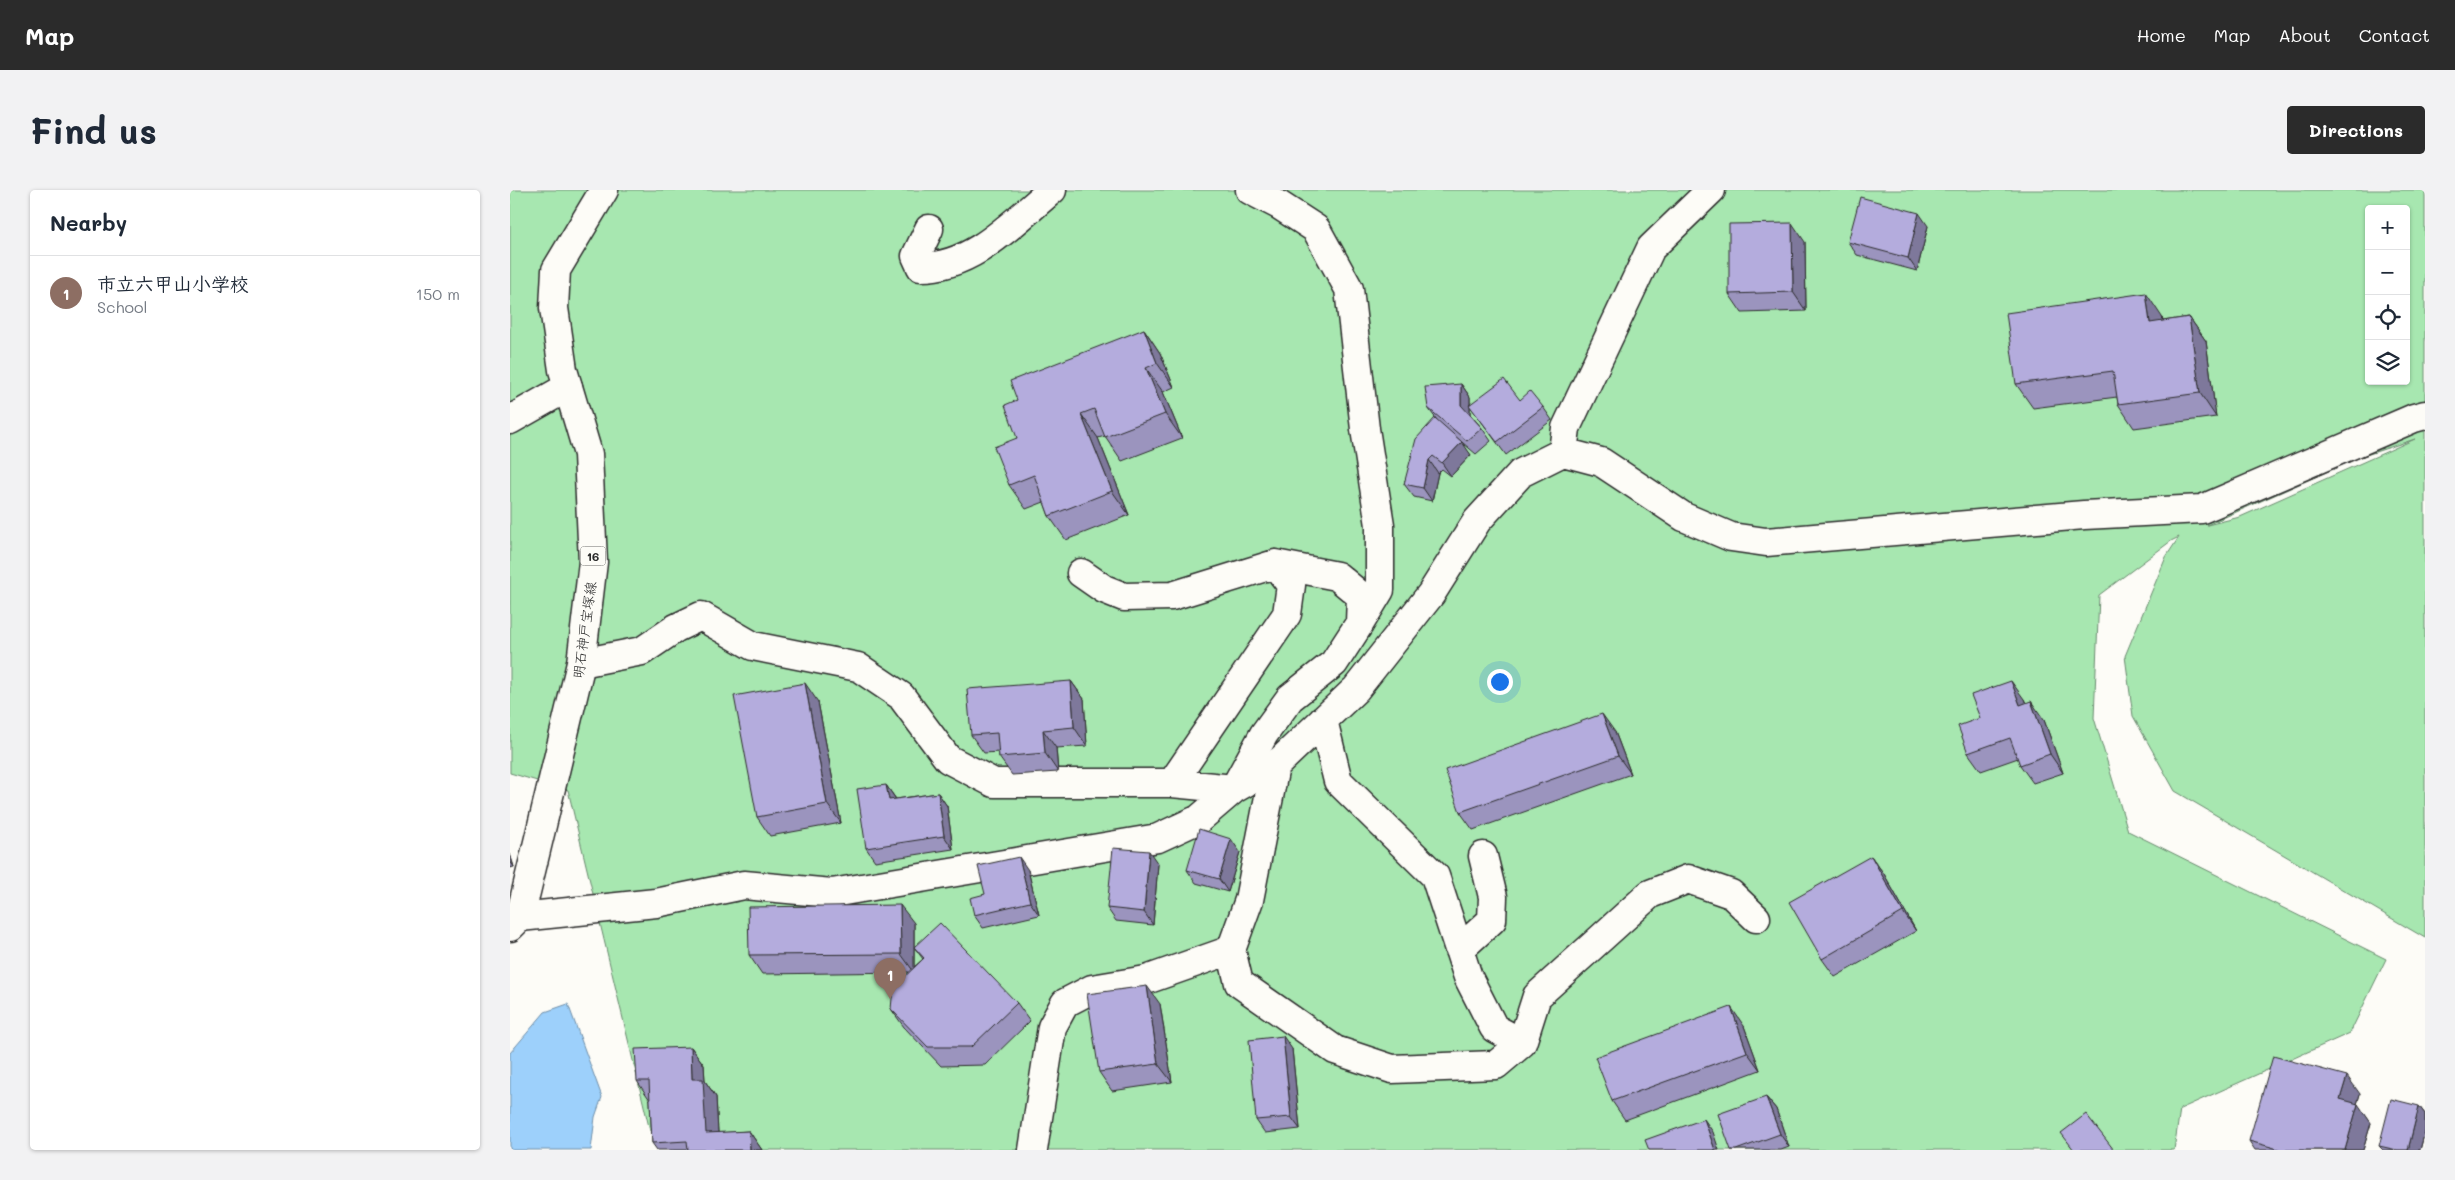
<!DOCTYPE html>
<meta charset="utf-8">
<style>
body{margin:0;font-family:Mali,"Klee One",sans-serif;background:#f2f2f3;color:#1f2937}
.controls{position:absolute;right:15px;top:15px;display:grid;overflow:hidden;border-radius:5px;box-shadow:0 1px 4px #0004}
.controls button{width:45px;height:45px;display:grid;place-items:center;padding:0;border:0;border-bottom:1px solid #e0e1e3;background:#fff;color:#1f2937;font:25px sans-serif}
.you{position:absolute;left:989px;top:491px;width:18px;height:18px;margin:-12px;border:4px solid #fff;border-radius:50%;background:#1a73e8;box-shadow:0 0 0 8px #1a73e833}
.badge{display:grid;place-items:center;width:32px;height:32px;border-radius:50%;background:#2b2b2b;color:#fff;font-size:16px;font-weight:700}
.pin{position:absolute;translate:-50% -41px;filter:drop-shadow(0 1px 2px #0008)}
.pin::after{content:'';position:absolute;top:26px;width:18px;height:15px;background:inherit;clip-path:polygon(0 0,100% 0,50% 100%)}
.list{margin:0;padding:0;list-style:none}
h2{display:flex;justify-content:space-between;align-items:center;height:65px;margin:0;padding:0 20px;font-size:21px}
h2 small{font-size:16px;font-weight:400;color:#747a83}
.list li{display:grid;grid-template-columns:32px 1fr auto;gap:15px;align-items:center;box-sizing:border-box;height:75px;padding:0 20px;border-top:1px solid #e0e1e3}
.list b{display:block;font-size:19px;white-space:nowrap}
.list p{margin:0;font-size:16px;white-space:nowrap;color:#747a83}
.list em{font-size:16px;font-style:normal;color:#747a83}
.icon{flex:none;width:28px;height:28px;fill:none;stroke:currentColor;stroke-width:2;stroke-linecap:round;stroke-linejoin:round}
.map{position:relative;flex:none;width:1915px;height:960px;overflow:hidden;border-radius:5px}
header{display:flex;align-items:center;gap:30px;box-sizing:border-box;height:70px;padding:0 25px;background:#2b2b2b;color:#fff}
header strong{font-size:24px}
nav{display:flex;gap:28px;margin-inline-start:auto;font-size:18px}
.intro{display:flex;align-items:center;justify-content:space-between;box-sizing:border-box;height:120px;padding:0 30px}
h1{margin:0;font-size:35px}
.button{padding:12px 22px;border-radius:5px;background:#2b2b2b;color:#fff;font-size:18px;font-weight:700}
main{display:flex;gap:30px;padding:0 30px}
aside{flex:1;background:#fff;border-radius:5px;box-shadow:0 1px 4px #0004}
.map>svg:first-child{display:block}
</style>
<header>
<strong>Map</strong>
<nav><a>Home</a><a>Map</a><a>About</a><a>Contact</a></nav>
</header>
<div class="intro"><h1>Find us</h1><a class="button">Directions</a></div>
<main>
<aside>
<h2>Nearby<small></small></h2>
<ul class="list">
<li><span class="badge" style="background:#8d6e63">1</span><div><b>市立六甲山小学校</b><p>School</p></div><em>150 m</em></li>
</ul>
</aside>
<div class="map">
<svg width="1915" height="960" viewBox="0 0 1915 960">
<rect width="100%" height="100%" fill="#fdfcf7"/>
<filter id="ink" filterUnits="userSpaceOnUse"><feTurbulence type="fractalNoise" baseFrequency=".02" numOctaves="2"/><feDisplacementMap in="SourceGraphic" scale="10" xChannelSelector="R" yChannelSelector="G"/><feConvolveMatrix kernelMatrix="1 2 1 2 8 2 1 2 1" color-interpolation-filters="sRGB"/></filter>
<g filter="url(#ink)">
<!-- green -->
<path fill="#a7e7b0" stroke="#69896e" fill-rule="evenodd" d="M 0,0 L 1915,0 L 1915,748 L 1665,601 L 1623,526 L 1615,466 L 1656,367 L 1669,347 L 1661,351 L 1589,405 L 1584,528 L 1618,641 L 1876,769 L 1840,843 L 1670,919 L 1664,960 L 164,960 L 140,941 L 58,600 L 0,583 ZM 1859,19 L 1896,19 L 1896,191 L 1859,191 ZM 1905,249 L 1730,327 L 1697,335 L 1850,267 Z"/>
<!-- water -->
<path fill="#9dd0fb" stroke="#6f8ea8" d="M 58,814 L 92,907 L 85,927 L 81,960 L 0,960 L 0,863 L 35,822 Z"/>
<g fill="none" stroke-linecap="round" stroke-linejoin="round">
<defs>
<path id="street" d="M 740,0 L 769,15 L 806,39 L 839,99 L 855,239 L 870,335 L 870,400 L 850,433
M 419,39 L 406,66 L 411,77 C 464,77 504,31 542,0
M 0,230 L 58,197
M 1053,262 L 1056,238 L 1141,58 L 1201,0
M 71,473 L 132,461 L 166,438 L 191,426 L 243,456 L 348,477 L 391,506 L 438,569 L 484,593 L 662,593 L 724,599 L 754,544 L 780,508 L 824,473 L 850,433 L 851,406 L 827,386 L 765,374 L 662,406 L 614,407 L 594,399 L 571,383
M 813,530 L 828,591 L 925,686 L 958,787 L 984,838 L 1012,853
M 765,576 L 739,710 L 721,760 L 729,793 L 825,860 L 882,879 L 986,875 L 1012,853 L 1027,806 L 1140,704 L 1178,689 L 1221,704 L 1246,728
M 662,593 L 777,424 L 781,395 L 765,374
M 10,727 L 146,713 L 234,695 L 322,703 L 648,648 L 689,629 L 724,599 L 765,576 L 846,499 L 921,404 L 967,331 L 1011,283 L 1053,262 L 1091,272 L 1174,327 L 1221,347 L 1256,352 L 1574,325 L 1692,319 L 1904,228 L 1915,225
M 949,760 L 982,730 L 983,707 L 973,666
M 523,960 L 542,837 L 555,813 L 582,799 L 636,790 L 721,760"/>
<path id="primary" d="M 0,737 L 10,727 L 71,473 L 83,372 L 78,264 L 53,180 L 44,118 L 46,80 L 94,0"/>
</defs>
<!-- street casing -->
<use href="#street" stroke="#2b2b2b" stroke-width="31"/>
<!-- primary casing -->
<use href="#primary" stroke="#2b2b2b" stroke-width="31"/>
<!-- street -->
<use href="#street" stroke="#fdfcf7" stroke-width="28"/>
<!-- primary -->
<use href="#primary" stroke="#fdfcf7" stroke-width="28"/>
</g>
<!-- wall -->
<path fill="#9b94be" stroke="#2b2b2b" d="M 1418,36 L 1407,81 L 1347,65 L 1338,52 Z
M 1295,52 L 1296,121 L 1232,123 L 1219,104 Z
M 1652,127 L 1653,131 L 1679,127 L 1696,151 L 1706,227 L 1624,238 L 1608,214 L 1607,207 L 1523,218 L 1506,194 Z
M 634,139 L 650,163 L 664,197 L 653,202 L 672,248 L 612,271 L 595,246 L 588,248 L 619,325 L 556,350 L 539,326 L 534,312 L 516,319 L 499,295 L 507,248 L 507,210 Z
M 951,194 L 960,207 L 960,215 L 1010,210 L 1033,217 L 1042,230 L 996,265 L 960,216 L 960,224 L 972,238 L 981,251 L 966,264 L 946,247 L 961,265 L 941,286 L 932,279 L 928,283 L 922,311 L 904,307 L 894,294 L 927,230 L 918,218 Z
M 561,491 L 574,509 L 577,556 L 546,558 L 548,582 L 502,585 L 489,567 L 489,562 L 474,563 L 461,545 Z
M 1514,509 L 1516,513 L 1534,530 L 1553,583 L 1523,593 L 1510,575 L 1508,568 L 1471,581 L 1458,563 L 1470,528 Z
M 308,512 L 331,633 L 260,646 L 247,627 Z
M 1105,542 L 1121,584 L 963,640 L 950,622 Z
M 376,595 L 386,609 L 428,603 L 437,616 L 443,659 L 365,671 L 356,658 Z
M 730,662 L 718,702 L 686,693 L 677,680 Z
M 0,664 L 4,677 L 0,678 Z
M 1361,666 L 1374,684 L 1406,741 L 1325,787 L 1312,769 Z
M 648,674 L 643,735 L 606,731 L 597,718 Z
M 518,680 L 529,725 L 473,738 L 464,725 L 475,704 Z
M 404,733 L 404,777 L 413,769 L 404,757 L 507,813 L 520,831 L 475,875 L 431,876 L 394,837 L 381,819 L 399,782 L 252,784 L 239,765 Z
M 650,814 L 662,892 L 602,901 L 589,882 Z
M 1234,836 L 1250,880 L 1115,930 L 1102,911 Z
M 181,857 L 194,875 L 195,891 L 206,907 L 208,943 L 239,941 L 252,960 L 147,960 L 142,953 L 140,910 L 127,891 Z
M 782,859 L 790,939 L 755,943 L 746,930 Z
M 1850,904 L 1847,914 L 1861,933 L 1853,960 L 1745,960 L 1739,951 Z
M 1256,907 L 1266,919 L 1279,957 L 1271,960 L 1221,960 Z
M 1909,916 L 1915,924 L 1915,941 L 1910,960 L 1873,960 L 1869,956 Z"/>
<!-- shaded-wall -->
<path fill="#7e789b" stroke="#2b2b2b" d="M 1409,23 L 1418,36 L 1407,81 L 1398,68 Z
M 1282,33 L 1295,52 L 1296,121 L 1283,102 Z
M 1636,103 L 1652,127 L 1656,157 L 1640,133 Z
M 1679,127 L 1696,151 L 1706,227 L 1690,203 Z
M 634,139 L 650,163 L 664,197 L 647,173 Z
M 636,178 L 653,202 L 672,248 L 655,224 Z
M 951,194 L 960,207 L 960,228 L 951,215 Z
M 571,224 L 588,248 L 619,325 L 602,301 Z
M 952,252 L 961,265 L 941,286 L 932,273 Z
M 919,270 L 928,283 L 922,311 L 913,298 Z
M 561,491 L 574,509 L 577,556 L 564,537 Z
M 1501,491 L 1514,509 L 1523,533 L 1510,515 Z
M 295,493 L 308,512 L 331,633 L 317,614 Z
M 1521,511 L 1534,530 L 1553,583 L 1540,564 Z
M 1092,524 L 1105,542 L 1121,584 L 1108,566 Z
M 533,540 L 546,558 L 548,582 L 535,563 Z
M 376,595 L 385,608 L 388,623 L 379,610 Z
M 428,603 L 437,616 L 443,659 L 434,646 Z
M 721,649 L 730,662 L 718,702 L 709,689 Z
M 639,661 L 648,674 L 643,735 L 634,722 Z
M 0,664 L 4,677 L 0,671 Z
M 1361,666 L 1374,684 L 1406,741 L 1393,722 Z
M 509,667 L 518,680 L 529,725 L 520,712 Z
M 390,715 L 404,733 L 404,782 L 391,764 Z
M 637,796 L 650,814 L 662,892 L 648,874 Z
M 1221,817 L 1234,836 L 1250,880 L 1237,862 Z
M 773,846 L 782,859 L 790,939 L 781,927 Z
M 181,857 L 194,875 L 195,891 L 206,907 L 209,960 L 196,943 L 182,889 Z
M 1837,886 L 1850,904 L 1843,928 L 1830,909 Z
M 1256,907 L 1266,919 L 1279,957 L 1270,944 Z
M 1848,914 L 1861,933 L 1853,960 L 1835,960 Z
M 1909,916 L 1915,924 L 1915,941 L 1910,960 L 1898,960 Z
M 1194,929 L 1203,942 L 1209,960 L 1205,960 Z
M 239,941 L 252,960 L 240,960 Z"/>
<!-- building -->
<path fill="#b4acdd" stroke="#2b2b2b" d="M 1350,7 L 1409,23 L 1398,68 L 1338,52 Z
M 1282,33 L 1283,102 L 1219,104 L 1219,34 Z
M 1636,103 L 1640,133 L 1679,127 L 1690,203 L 1608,214 L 1603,181 L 1506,194 L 1496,123 Z
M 634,139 L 647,173 L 636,178 L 655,224 L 595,247 L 584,219 L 571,224 L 602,301 L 539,326 L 524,285 L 499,295 L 484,257 L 507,248 L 495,215 L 507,210 L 500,191 Z
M 994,189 L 1010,210 L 1020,201 L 1033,217 L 987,252 L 959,215 Z
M 951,194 L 951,215 L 972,238 L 957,251 L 918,218 L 915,197 Z
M 925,228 L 952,252 L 932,273 L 923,266 L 919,270 L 913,298 L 894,294 L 906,249 Z
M 561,491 L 564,537 L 533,540 L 535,563 L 489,567 L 487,543 L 461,545 L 457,499 Z
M 1501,491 L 1510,515 L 1521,511 L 1540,564 L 1510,575 L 1500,548 L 1458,563 L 1448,536 L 1470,528 L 1461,505 Z
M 295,493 L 317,614 L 247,627 L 224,506 Z
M 1092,524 L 1108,566 L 950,622 L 935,580 Z
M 376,595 L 379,610 L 428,603 L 434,646 L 356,658 L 347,599 Z
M 689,639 L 721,649 L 709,689 L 677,680 Z
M 603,658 L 639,661 L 634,722 L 597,718 Z
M 1361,666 L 1393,722 L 1312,769 L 1279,712 Z
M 509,667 L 520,712 L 464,725 L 460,708 L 475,704 L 468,676 Z
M 390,715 L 391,764 L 239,765 L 238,717 Z
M 430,733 L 507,813 L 461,857 L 418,857 L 381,819 L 383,798 L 414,768 L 404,757 Z
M 637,796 L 648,874 L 589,882 L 577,804 Z
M 1221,817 L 1237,862 L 1102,911 L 1085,867 Z
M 773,846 L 781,927 L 746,930 L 739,850 Z
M 181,857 L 182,889 L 193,889 L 196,943 L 239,941 L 240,960 L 178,960 L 177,951 L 142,953 L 139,891 L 127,891 L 125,859 Z
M 1763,866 L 1837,886 L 1830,909 L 1848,914 L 1835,960 L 1772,960 L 1739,951 Z
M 1256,907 L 1270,944 L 1226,960 L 1221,960 L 1208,924 Z
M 1881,909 L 1909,916 L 1898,960 L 1887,960 L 1869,956 Z
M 1576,924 L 1604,960 L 1564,960 L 1551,943 Z
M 1194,929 L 1205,960 L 1139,960 L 1135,950 Z"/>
</g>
<g text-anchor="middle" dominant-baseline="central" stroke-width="4" stroke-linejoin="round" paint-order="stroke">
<!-- shield labels -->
<rect fill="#fdfcf7" stroke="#6a6a68" stroke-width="1" x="70.5" y="356.5" width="25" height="19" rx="4"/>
<g font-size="12" font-weight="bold" fill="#2b2b2b">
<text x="83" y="366">16</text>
</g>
<!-- street labels -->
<g font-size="14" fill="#2b2b2b" stroke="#fdfcf7">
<text transform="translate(74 440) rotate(-82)">明石神戸宝塚線</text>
</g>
</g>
</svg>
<div class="controls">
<button>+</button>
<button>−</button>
<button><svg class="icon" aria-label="locate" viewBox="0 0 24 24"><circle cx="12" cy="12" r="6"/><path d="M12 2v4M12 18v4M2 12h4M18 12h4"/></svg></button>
<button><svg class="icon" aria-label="layers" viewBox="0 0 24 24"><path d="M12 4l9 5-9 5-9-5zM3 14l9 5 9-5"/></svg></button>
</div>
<div class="you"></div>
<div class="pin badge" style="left:380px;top:809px;background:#8d6e63">1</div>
</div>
</main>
